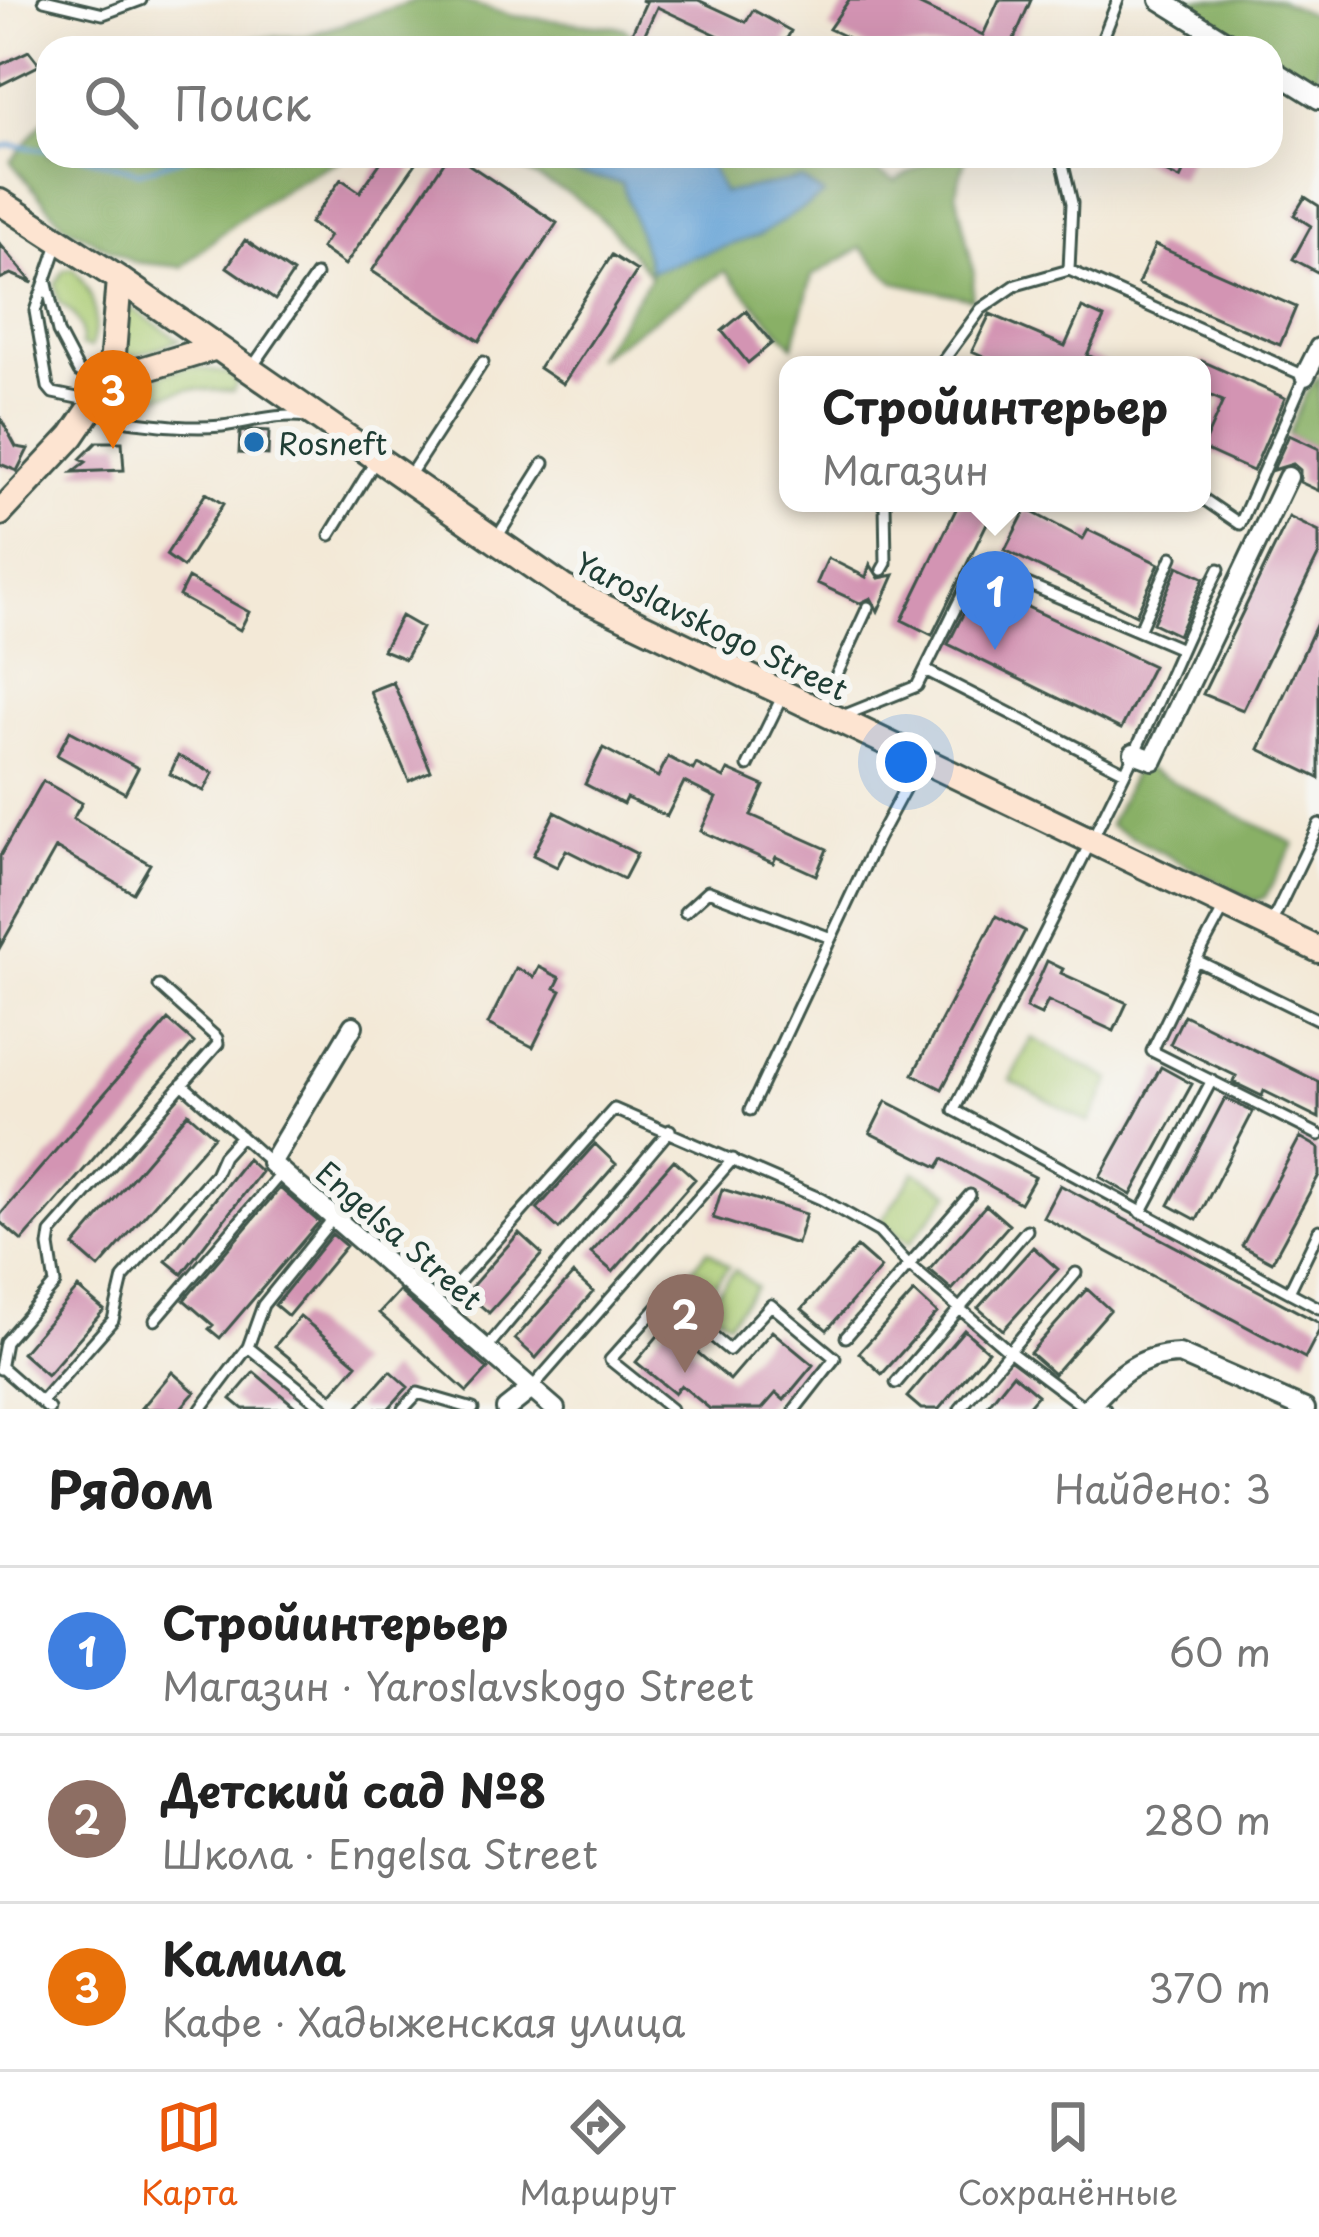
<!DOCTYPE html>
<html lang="ru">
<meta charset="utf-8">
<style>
body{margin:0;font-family:"Playpen Sans",sans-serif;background:#f6f6f6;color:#222}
.you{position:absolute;left:906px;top:762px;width:42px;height:42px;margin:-30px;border:9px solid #fff;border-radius:50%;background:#1a73e8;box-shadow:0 0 0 18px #1a73e833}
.badge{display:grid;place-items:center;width:78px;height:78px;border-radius:50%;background:#ea580c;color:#fff;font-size:39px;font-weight:700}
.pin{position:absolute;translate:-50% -99px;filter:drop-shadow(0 3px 6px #0008)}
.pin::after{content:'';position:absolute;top:63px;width:42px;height:36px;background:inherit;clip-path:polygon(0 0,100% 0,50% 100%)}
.popup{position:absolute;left:779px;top:356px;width:432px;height:156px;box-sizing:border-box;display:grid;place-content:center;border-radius:24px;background:#fff;filter:drop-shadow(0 3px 9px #0005);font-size:39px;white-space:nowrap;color:#767676}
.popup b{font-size:45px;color:#222}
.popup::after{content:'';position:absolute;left:50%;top:100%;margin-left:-24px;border:24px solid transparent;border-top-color:#fff}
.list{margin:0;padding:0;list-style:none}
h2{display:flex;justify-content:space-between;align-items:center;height:156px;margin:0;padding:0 48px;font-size:51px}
h2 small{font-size:39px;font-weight:400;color:#767676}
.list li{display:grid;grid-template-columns:78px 1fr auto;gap:36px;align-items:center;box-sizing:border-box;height:168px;padding:0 48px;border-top:3px solid #e0e0e0}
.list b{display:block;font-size:45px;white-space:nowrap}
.list p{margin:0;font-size:39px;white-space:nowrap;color:#767676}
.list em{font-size:39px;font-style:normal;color:#767676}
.icon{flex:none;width:66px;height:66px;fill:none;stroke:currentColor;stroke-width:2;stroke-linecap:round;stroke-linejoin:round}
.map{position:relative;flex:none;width:1319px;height:1409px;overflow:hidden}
.search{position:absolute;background:#fff;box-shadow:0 12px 48px #0002;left:36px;right:36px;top:36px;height:132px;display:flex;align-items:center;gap:30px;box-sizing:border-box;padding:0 42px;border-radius:36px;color:#767676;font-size:45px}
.sheet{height:660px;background:#fff}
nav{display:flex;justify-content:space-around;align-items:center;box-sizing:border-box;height:168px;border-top:3px solid #e0e0e0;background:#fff;font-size:33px;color:#767676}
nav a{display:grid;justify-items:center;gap:6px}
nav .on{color:#ea580c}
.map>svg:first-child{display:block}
</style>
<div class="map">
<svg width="1319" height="1409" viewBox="0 0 1319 1409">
<rect width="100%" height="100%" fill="#f6f6f2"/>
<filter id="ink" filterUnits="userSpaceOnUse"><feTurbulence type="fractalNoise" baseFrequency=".00833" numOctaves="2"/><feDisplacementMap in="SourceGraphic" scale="24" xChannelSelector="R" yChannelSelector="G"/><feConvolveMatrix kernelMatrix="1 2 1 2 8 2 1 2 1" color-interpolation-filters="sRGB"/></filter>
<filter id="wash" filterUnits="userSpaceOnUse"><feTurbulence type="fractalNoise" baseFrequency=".004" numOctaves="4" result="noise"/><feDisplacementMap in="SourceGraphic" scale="48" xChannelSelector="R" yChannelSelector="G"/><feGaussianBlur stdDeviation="2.7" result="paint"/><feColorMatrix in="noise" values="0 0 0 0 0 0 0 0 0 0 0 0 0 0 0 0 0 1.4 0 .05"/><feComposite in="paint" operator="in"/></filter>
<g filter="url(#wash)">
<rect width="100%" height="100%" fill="#f3e9d7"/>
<!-- green -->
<path fill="#accc74" stroke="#668454" stroke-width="3" d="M 74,269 C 95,294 100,317 91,348 L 81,346 C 84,326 76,313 59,302 L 55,284 L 64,270 Z
M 128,306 L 180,340 L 126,359 L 121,355 Z
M 190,366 L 230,374 L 237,383 L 233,391 L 190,389 L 136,401 L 129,394 L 137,382 Z
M 1032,1038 L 1111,1080 L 1089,1123 L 1010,1080 Z
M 915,1172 L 951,1193 L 909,1244 L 881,1221 Z
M 708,1250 L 729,1267 L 699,1302 L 679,1285 Z
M 735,1270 L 756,1287 L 728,1322 L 707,1305 Z"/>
<!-- forest -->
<path fill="#89b066" stroke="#54764d" stroke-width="3" d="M 417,0 L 458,0 L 513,16 L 623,28 L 651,48 L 216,48 L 254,38 L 307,36 Z
M 1183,0 L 1279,0 L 1319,18 L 1319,87 L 1271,59 L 1271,48 L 1254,48 Z
M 48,115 L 48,156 L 349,156 C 282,185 236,219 182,267 L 133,262 L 63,224 L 11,162 Z
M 505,156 L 843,156 L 895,181 L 939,156 L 966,156 L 956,192 L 974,274 L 972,299 L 894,282 L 861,248 L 812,276 L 793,346 L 725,271 L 596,358 L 651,276 C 626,247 604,215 571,195 C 547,181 525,175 505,156 Z
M 1319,375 L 1319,449 L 1288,435 L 1304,397 Z
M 1138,764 L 1294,844 L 1265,897 L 1255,901 L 1109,825 Z"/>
<!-- water -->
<path fill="#63a1d5" stroke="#416f84" stroke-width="3" d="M 539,156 L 706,156 L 723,193 L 801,179 L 824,195 L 760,235 L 651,271 L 622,183 L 554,169 Z"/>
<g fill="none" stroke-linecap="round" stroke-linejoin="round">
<!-- stream -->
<path stroke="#63a1d5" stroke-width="4.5" d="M 0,147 L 11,145 L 48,150
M 82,156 L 139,172 L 189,156"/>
</g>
<g id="blocks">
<!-- building -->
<path fill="#d394b3" d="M 641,0 L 698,0 L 746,22 L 753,10 L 791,31 L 782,48 L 732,48 L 734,43 L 657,7 L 642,40 L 631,35 L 646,2 Z
M 849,0 L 909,0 L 983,35 L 999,0 L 1031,0 L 1010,48 L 870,48 L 829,29 Z
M 29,51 L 40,65 L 0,85 L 0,65 Z
M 385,156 L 421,156 L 345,265 L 321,248 L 329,236 L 310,223 L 341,179 L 360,192 Z
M 448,156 L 456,156 L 557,223 L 479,341 L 372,271 Z
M 1131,156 L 1191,156 L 1180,179 Z
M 1305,197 L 1319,206 L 1319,273 L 1293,259 L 1311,226 L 1294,215 Z
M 245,240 L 293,273 L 275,300 L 227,267 Z
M 0,244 L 33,283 L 11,274 L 0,279 Z
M 1155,245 L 1296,307 L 1280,345 L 1138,284 Z
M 612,255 L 637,271 L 563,384 L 539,368 Z
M 1082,308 L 1104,318 L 1087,355 L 1110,365 L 1004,365 L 972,351 L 990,314 L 1065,346 Z
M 746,311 L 772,343 L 748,363 L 722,331 Z
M 1202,361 L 1285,398 L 1253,471 L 1202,448 L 1223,401 L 1202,392 Z
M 0,417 L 16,447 L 28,449 L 17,471 L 0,464 Z
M 251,430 L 269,431 L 268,455 L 239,453 L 240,432 Z
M 1289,435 L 1319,449 L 1319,491 L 1300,482 L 1300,470 L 1293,464 L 1273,470 Z
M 97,442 L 122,442 L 124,470 L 73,472 L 86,462 L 80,459 Z
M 206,493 L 223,504 L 183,567 L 166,555 Z
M 959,503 L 971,503 L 992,513 L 932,635 L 902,620 Z
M 1026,509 L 1083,539 L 1088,530 L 1159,564 L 1136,615 L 1005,550 Z
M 1289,517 L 1319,532 L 1319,554 L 1243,710 L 1203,694 Z
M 828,558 L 866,577 L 870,564 L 879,578 L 894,575 L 878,611 L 871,598 L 860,603 L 817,583 Z
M 1178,566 L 1204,578 L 1178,635 L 1153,623 Z
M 188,578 L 249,612 L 240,630 L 179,596 Z
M 978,584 L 1153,666 L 1121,729 L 948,644 Z
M 401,616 L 422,628 L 405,659 L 383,650 Z
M 1319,619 L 1319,778 L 1259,749 Z
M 393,682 L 431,771 L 409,781 L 370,691 Z
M 70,731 L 138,768 L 125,793 L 57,755 Z
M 603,748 L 658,777 L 668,757 L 693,770 L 696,764 L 724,778 L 728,770 L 764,786 L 751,815 L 827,849 L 816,875 L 776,857 L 773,863 L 701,831 L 716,798 L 684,782 L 667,816 L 626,798 L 623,804 L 585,784 Z
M 178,756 L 213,773 L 204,791 L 170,774 Z
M 43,781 L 82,803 L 73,819 L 150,864 L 133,893 L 56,848 L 0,947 L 0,856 Z
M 555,812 L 637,854 L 624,879 L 566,850 L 557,867 L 533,855 Z
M 996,916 L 1025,931 L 942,1089 L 913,1074 Z
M 1047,961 L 1063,969 L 1061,973 L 1127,1003 L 1114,1031 L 1048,1001 L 1041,1015 L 1026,1008 Z
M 539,967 L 560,978 L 555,988 L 561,991 L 533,1047 L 488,1024 L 516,968 L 534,977 Z
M 1184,1015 L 1319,1082 L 1319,1118 L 1264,1091 L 1262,1096 L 1233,1082 L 1236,1076 L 1170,1044 Z
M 168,1020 L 194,1043 L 22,1241 L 0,1222 L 0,1215 Z
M 1161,1067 L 1192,1084 L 1131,1195 L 1100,1177 Z
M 1225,1098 L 1253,1112 L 1197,1220 L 1169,1205 Z
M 886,1101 L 1035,1177 L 1020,1203 L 943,1159 L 938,1167 L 870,1133 Z
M 188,1113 L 214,1136 L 99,1268 L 74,1246 Z
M 1300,1137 L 1319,1148 L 1319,1175 L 1272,1262 L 1242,1246 Z
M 595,1144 L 616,1164 L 559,1229 L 537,1209 Z
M 247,1159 L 261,1172 L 182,1274 L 166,1261 Z
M 674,1160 L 695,1179 L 613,1272 L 591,1253 Z
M 1060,1185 L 1319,1323 L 1319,1331 L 1305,1358 L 1043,1217 Z
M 280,1188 L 319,1222 L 220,1338 L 209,1329 L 213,1325 L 184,1300 Z
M 722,1189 L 806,1214 L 797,1244 L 713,1218 Z
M 986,1205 L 1009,1225 L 952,1290 L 929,1270 Z
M 519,1233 L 542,1254 L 489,1313 L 466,1293 Z
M 332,1234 L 346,1246 L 288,1316 L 275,1305 Z
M 857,1247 L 881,1268 L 827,1330 L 802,1309 Z
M 1033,1247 L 1058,1269 L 1003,1330 L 978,1308 Z
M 573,1274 L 593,1292 L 536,1358 L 515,1339 Z
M 78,1288 L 104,1310 L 47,1375 L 22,1353 Z
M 1087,1289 L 1110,1310 L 1054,1374 L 1030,1353 Z
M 399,1291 L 488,1369 L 467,1392 L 379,1313 Z
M 914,1292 L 937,1313 L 882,1374 L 859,1353 Z
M 300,1316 L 357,1364 L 332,1393 L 275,1346 Z
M 666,1326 L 730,1380 L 772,1331 L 813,1365 L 784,1400 L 776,1393 L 762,1409 L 710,1409 L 681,1385 L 674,1393 L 636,1362 Z
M 964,1330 L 988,1351 L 939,1409 L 921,1409 L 907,1397 Z
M 390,1371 L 408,1387 L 388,1409 L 356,1409 Z
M 172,1372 L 195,1392 L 180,1409 L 141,1409 Z
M 254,1372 L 298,1409 L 243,1409 L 231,1399 Z
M 1013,1374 L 1038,1395 L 1026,1409 L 985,1409 Z"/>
</g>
</g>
<g filter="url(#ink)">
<use href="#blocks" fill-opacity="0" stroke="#3f574c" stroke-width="3"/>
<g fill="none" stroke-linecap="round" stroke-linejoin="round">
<defs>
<path id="lane" d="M 44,0 L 103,14 L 141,0
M 1099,48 L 1118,0
M 59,241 L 35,311 L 48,387 L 53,393 L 92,401
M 1069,270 L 1305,376 L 1240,524 L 1202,498
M 47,284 L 58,332 L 79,372 L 105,378
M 940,365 L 981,309 L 1016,285 L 1069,270 L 1072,203 L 1061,156
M 253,366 L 316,275
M 128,421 C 159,425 191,429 222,426 C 252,422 276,413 307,417
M 409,476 L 483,362
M 330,535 L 376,460
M 498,536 L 544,463
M 1219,569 C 1188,630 1163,693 1134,754 C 1076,874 1015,992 954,1110 L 1289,1292
M 882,570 L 886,563 L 885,503
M 1139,631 L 1172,557
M 925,670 L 1125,772
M 820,711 L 868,607
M 845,715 L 917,686 L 978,563 L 1179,648
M 748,766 L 783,695
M 1225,906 L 1196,960 L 1319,1020
M 685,912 L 708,891 L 831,938
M 1270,926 L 1319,824
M 1196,960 L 1152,1051 L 1319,1135
M 182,1084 L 271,1163
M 750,1110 L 877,840 L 920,760
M 1141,1213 L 1212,1080
M 1319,1230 L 1289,1292 L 1319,1308
M 450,1292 L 614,1109 L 821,1199 L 879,1232 L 909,1265 L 1009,1351 L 1081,1405 L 1105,1409
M 155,1320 L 282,1172
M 846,1337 L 970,1195
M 485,1350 L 670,1130
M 1,1367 L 49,1409
M 0,1369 L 5,1342 L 55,1284 L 49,1246 L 51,1233 L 218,1044 L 217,1038 L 159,986
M 896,1383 L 1027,1230
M 531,1389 L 733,1159
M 41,1402 L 113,1320 L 123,1278 L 215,1174 L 223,1156 L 241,1136
M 201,1409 L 248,1347
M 325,1409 L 248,1347 L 263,1305 L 335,1216
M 403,1409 L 418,1393 L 473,1409
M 671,1409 L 610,1360 L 666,1298 L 729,1350 L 771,1305 L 835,1358 L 795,1409
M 960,1409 L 1076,1273"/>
<path id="street" d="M 1160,0 L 1237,48
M 1271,69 L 1319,99
M 1305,376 L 1319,348
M 1134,753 L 1153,760 L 1288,477
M 353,1026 L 271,1163 L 555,1409
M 506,1409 L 530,1390
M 1087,1409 C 1114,1379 1137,1355 1179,1354 L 1305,1409"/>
<path id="secondary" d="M 0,202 L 119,279 L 564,588 L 1319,950
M 111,379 L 217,347
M 0,513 L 72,436 L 111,379 L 119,279"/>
</defs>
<!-- lane casing -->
<use href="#lane" stroke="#3f574c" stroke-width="15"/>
<!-- street casing -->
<use href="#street" stroke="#3f574c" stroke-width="24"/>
<!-- secondary casing -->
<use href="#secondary" stroke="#3f574c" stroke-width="30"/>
<!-- lane -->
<use href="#lane" stroke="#fff" stroke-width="9"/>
<!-- street -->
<use href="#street" stroke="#fff" stroke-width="18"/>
<!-- secondary -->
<use href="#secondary" stroke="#fde4d1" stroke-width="24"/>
</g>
</g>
<!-- markers -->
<circle fill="#1f6fb2" stroke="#f6f6f2" stroke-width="4.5" cx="254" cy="442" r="12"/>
<g text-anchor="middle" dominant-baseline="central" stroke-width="12" stroke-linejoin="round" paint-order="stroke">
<!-- poi labels -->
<g font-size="30" fill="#1f3d34" stroke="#f6f6f2" text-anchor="start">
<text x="278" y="442">Rosneft</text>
</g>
<!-- street labels -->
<g font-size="30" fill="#1f3d34" stroke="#f6f6f2">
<text transform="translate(712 625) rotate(26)">Yaroslavskogo Street</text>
<text transform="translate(400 1235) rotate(41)">Engelsa Street</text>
</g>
</g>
</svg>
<div class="you"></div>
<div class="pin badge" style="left:995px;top:650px;background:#3f7fe0">1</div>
<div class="popup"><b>Стройинтерьер</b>Магазин</div>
<div class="pin badge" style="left:685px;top:1373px;background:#8d6e63">2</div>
<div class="pin badge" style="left:113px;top:449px;background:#e8710a">3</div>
<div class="search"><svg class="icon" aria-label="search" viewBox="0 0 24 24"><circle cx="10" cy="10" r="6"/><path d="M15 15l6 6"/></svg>Поиск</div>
</div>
<section class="sheet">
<h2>Рядом<small>Найдено: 3</small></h2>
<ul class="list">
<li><span class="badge" style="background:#3f7fe0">1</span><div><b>Стройинтерьер</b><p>Магазин · Yaroslavskogo Street</p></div><em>60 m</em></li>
<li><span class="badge" style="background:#8d6e63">2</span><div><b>Детский сад №8</b><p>Школа · Engelsa Street</p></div><em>280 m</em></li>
<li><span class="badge" style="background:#e8710a">3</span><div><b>Камила</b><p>Кафе · Хадыженская улица</p></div><em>370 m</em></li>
</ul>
</section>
<nav>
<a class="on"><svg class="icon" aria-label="map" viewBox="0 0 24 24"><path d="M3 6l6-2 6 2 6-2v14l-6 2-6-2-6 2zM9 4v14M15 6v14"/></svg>Карта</a>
<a><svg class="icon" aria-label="directions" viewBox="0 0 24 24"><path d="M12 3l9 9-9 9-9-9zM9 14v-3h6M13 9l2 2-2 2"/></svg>Маршрут</a>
<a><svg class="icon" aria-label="saved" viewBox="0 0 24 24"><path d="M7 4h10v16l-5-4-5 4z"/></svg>Сохранённые</a>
</nav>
